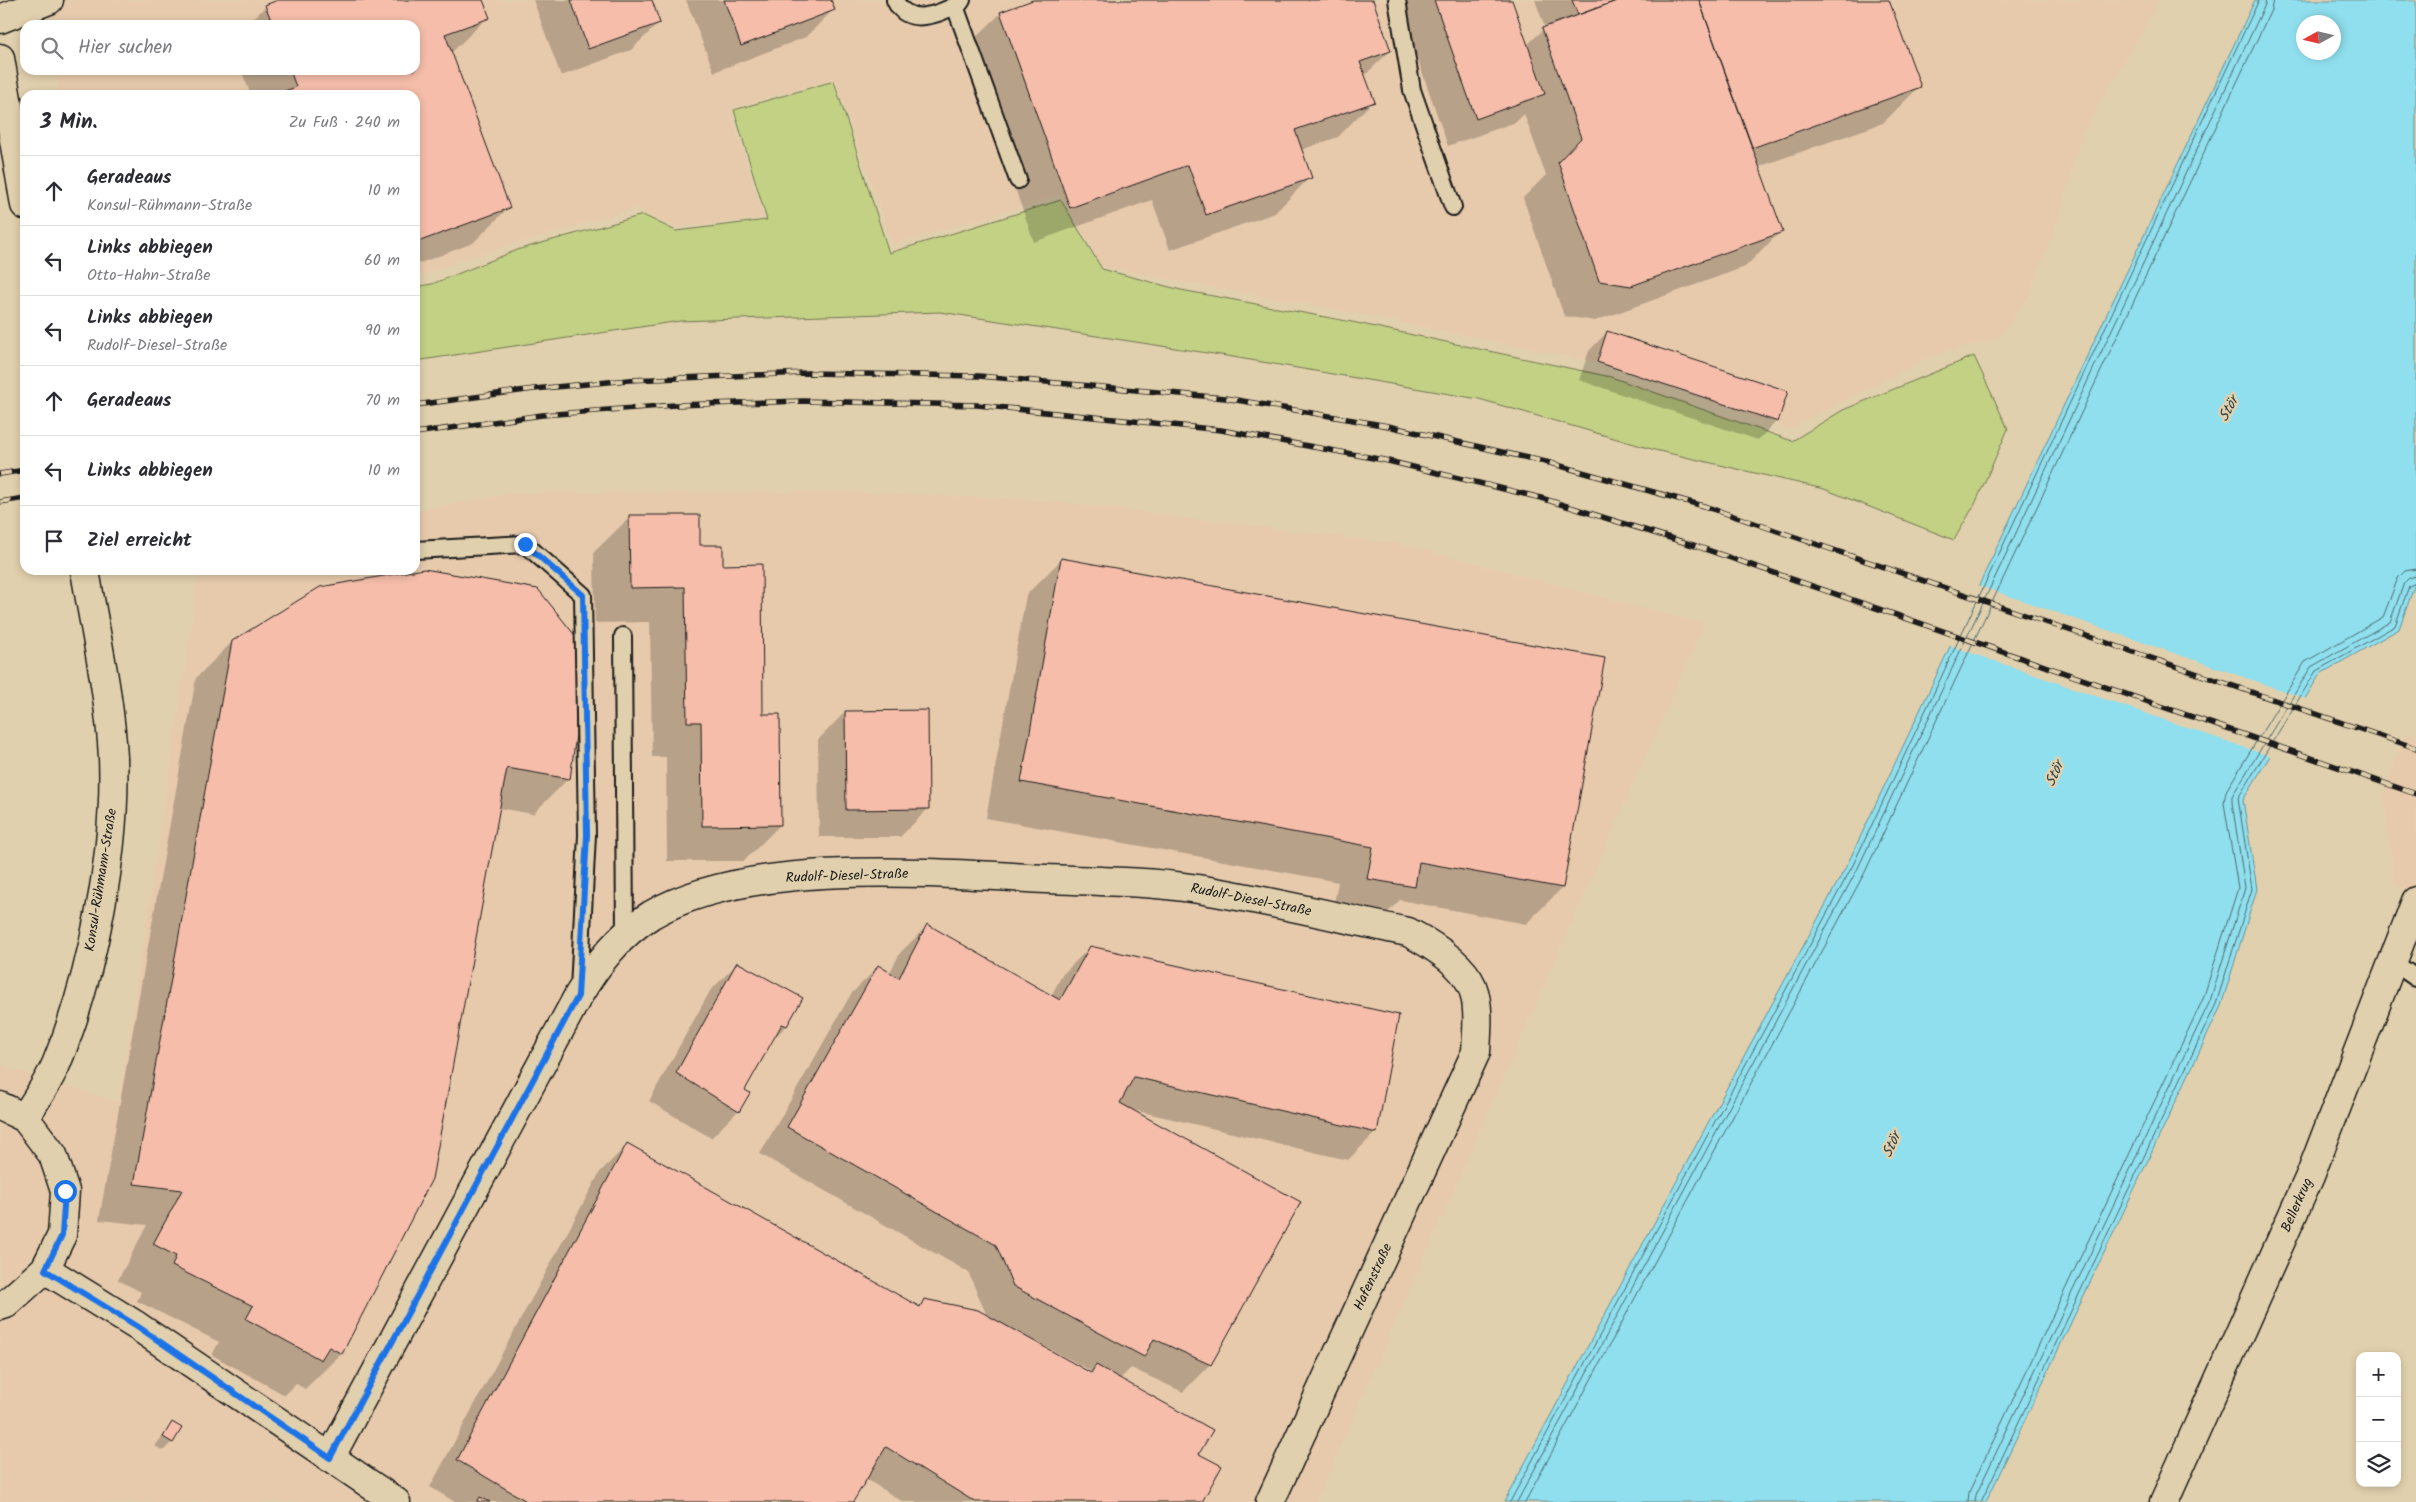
<!DOCTYPE html>
<html lang="de">
<meta charset="utf-8">
<style>
body{margin:0;font-family:Kalam,sans-serif;background:#f7f7f7;color:#2b2b33}
.controls{position:absolute;right:15px;bottom:15px;display:grid;overflow:hidden;border-radius:10px;box-shadow:0 2px 8px #0003}
.controls button{width:45px;height:45px;display:grid;place-items:center;padding:0;border:0;border-bottom:1px solid #e1e1e2;background:#fff;color:#2b2b33;font:25px sans-serif}
.compass{position:absolute;left:2296px;top:15px;width:45px;height:45px;border-radius:50%;background:#fff;box-shadow:0 2px 8px #0003;rotate:262deg}
.stop{position:absolute;width:15px;height:15px;margin:-11px;border:4px solid #1a73e8;border-radius:50%;background:#fff}
.stop.end{background:#1a73e8;border-color:#fff;box-shadow:0 1px 5px #0008}
.list{margin:0;padding:0;list-style:none}
h2{display:flex;justify-content:space-between;align-items:center;height:65px;margin:0;padding:0 20px;font-size:21px}
h2 small{font-size:16px;font-weight:400;color:#7c7c81}
.list li{display:grid;grid-template-columns:32px 1fr auto;gap:15px;align-items:center;box-sizing:border-box;height:70px;padding:0 20px;border-top:1px solid #e1e1e2}
.list b{display:block;font-size:19px;white-space:nowrap}
.list p{margin:0;font-size:16px;white-space:nowrap;color:#7c7c81}
.list em{font-size:16px;font-style:normal;color:#7c7c81}
.icon{flex:none;width:28px;height:28px;fill:none;stroke:currentColor;stroke-width:2;stroke-linecap:round;stroke-linejoin:round}
.map{position:relative;flex:none;width:2416px;height:1502px;overflow:hidden}
.search{position:absolute;background:#fff;box-shadow:0 2px 8px #0003;left:20px;top:20px;width:400px;height:55px;display:flex;align-items:center;gap:12px;box-sizing:border-box;padding:0 18px;border-radius:15px;color:#7c7c81;font-size:19px}
.panel{position:absolute;background:#fff;box-shadow:0 2px 8px #0003;left:20px;top:90px;width:400px;height:485px;border-radius:15px}
.map>svg:first-child{display:block}
</style>
<div class="map">
<svg width="2416" height="1502" viewBox="0 0 2416 1502">
<rect width="100%" height="100%" fill="#e1d0ad"/>
<filter id="ink" filterUnits="userSpaceOnUse"><feTurbulence type="fractalNoise" baseFrequency=".02" numOctaves="2"/><feDisplacementMap in="SourceGraphic" scale="10" xChannelSelector="R" yChannelSelector="G"/><feConvolveMatrix kernelMatrix="1 2 1 2 8 2 1 2 1" color-interpolation-filters="sRGB"/></filter>
<g filter="url(#ink)">
<!-- built -->
<path fill="#e7caac" d="M 47,0 L 2160,0 L 2082,134 L 2058,220 L 2028,297 L 1999,338 L 1933,355 L 1789,429 L 1616,366 L 1350,312 L 1102,267 L 1061,195 L 893,245 L 835,78 L 730,109 L 763,218 L 676,227 L 637,208 L 461,260 L 415,278 L 415,95 L 60,95 L 56,70 L 415,70 L 415,25 L 50,25 Z
M 842,492 L 1041,500 L 1402,544 L 1704,624 L 1316,1502 L 0,1502 L 0,1065 L 119,1102 L 200,570 L 415,570 L 415,511 L 515,493 Z
M 2405,733 L 2416,737 L 2416,893 L 2394,884 L 2384,795 Z"/>
<!-- green -->
<path fill="#c3d185" stroke="#707650" d="M 834,81 L 889,253 L 1061,200 L 1102,269 L 1181,290 L 1352,322 L 1611,377 L 1792,441 L 1843,410 L 1974,356 L 2008,429 L 1975,504 L 1954,540 L 1824,489 L 1655,450 L 1479,399 L 1227,356 L 940,312 L 680,321 L 415,361 L 415,287 L 432,284 L 520,249 L 643,215 L 676,231 L 767,220 L 734,110 Z"/>
<!-- water -->
<path fill="#90dfee" stroke="#62919a" fill-rule="evenodd" d="M 2255,0 L 2416,0 L 2416,581 L 2399,629 L 2320,674 L 2243,800 L 2257,889 L 2221,1006 L 1986,1502 L 1504,1502 L 1848,863 ZM 2304,22 L 2334,22 L 2334,52 L 2304,52 Z"/>
<!-- pier -->
<path fill="#e1d0ad" d="M 1977,585 L 2307,699 L 2272,757 L 1948,645 Z"/>
<!-- shadow -->
<path fill="#0003" fill-rule="evenodd" d="M 282,0 L 482,0 L 488,17 L 451,53 L 509,207 L 473,243 L 415,265 L 415,95 L 251,95 L 241,70 L 415,70 L 415,25 L 247,25 L 266,6 Z
M 533,0 L 650,0 L 659,23 L 631,50 L 561,76 Z
M 686,0 L 830,0 L 833,10 L 806,37 L 714,72 Z
M 1037,0 L 1372,0 L 1390,51 L 1364,76 L 1373,101 L 1338,137 L 1301,150 L 1310,177 L 1275,213 L 1170,250 L 1152,200 L 1034,242 L 965,48 L 1001,13 Z
M 1397,0 L 1511,0 L 1527,45 L 1545,28 L 1535,0 L 1888,0 L 1919,87 L 1883,123 L 1758,167 L 1781,231 L 1745,267 L 1595,321 L 1564,316 L 1523,198 L 1546,175 L 1524,114 L 1516,122 L 1448,146 Z
M 1607,332 L 1777,421 L 1758,440 L 1579,380 L 1589,351 Z
M 630,517 L 699,546 L 722,566 L 762,715 L 780,825 L 744,861 L 667,861 L 666,757 L 652,757 L 650,622 L 595,623 L 594,552 Z
M 1062,559 L 1604,659 L 1562,888 L 1526,924 L 1400,900 L 1378,922 L 1332,914 L 1338,882 L 986,818 L 1026,595 Z
M 232,642 L 575,734 L 568,779 L 533,814 L 499,808 L 430,1178 L 341,1354 L 305,1389 L 296,1384 L 285,1395 L 212,1355 L 219,1342 L 137,1301 L 141,1292 L 118,1280 L 147,1225 L 99,1220 L 196,678 Z
M 845,712 L 928,809 L 900,837 L 819,837 L 818,740 Z
M 927,926 L 1051,996 L 1062,975 L 1090,947 L 1376,1132 L 1348,1160 L 1129,1109 L 1210,1364 L 1183,1392 L 1131,1368 L 1120,1379 L 1198,1454 L 1200,1502 L 903,1502 L 866,1479 L 852,1502 L 455,1502 L 430,1487 L 600,1172 L 628,1144 L 918,1307 L 924,1301 L 987,1316 L 968,1272 L 760,1154 L 851,994 L 878,967 L 889,974 L 900,953 ZM 1039,1343 L 1091,1371 L 1089,1373 L 1038,1345 Z
M 738,963 L 786,1026 L 772,1040 L 744,1091 L 738,1111 L 711,1138 L 649,1101 L 710,991 Z
M 172,1424 L 172,1442 L 163,1451 L 155,1446 Z"/>
<g fill="none" stroke-linecap="round" stroke-linejoin="round">
<!-- shore -->
<path stroke="#4a6a70" stroke-width="1" d="M 1510,1502 L 1853,865 L 2259,0
M 1517,1502 L 1858,868 L 2264,7 L 2266,0
M 1525,1502 L 1865,872 L 2271,10 L 2273,0
M 1968,1502 L 1969,1492 L 2203,999 L 2238,888 L 2224,803 L 2226,791 L 2305,662 L 2383,617 L 2398,578 L 2405,571 L 2416,569
M 1975,1502 L 1976,1495 L 2210,1001 L 2245,888 L 2232,802 L 2232,796 L 2311,667 L 2390,622 L 2404,583 L 2409,578 L 2416,576
M 1981,1502 L 2216,1004 L 2252,889 L 2238,798 L 2316,671 L 2395,626 L 2409,586 L 2416,583"/>
</g>
<!-- building -->
<path fill="#f5bdaa" stroke="#1c1c1c" d="M 278,0 L 483,0 L 490,18 L 445,34 L 510,208 L 415,243 L 415,95 L 274,95 L 296,87 L 290,70 L 415,70 L 415,25 L 273,25 L 265,5 Z
M 571,0 L 652,0 L 660,23 L 588,49 Z
M 724,0 L 831,0 L 835,10 L 741,46 Z
M 1033,0 L 1373,0 L 1391,51 L 1360,62 L 1375,102 L 1295,130 L 1312,178 L 1206,215 L 1188,165 L 1070,208 L 1000,12 Z
M 1434,0 L 1512,0 L 1545,94 L 1476,119 Z
M 1572,0 L 1619,0 L 1578,15 Z
M 1619,0 L 1699,0 L 1783,232 L 1631,286 L 1599,281 L 1558,162 L 1581,138 L 1542,28 Z
M 1699,0 L 1889,0 L 1921,87 L 1752,148 Z
M 1607,331 L 1788,391 L 1778,422 L 1597,362 Z
M 629,515 L 700,515 L 700,545 L 723,545 L 723,565 L 762,564 L 763,714 L 780,714 L 781,825 L 702,826 L 701,722 L 687,722 L 685,587 L 630,588 Z
M 1061,558 L 1605,658 L 1563,888 L 1419,862 L 1415,887 L 1367,879 L 1373,847 L 1021,782 Z
M 424,569 L 538,589 L 577,638 L 576,735 L 570,779 L 507,768 L 432,1179 L 342,1354 L 329,1347 L 321,1360 L 246,1319 L 253,1306 L 172,1266 L 176,1256 L 153,1244 L 182,1190 L 134,1184 L 232,641 L 320,587 Z
M 928,710 L 929,809 L 846,810 L 845,711 Z
M 927,924 L 1060,1000 L 1090,946 L 1399,1015 L 1377,1133 L 1134,1077 L 1120,1103 L 1301,1202 L 1211,1365 L 1154,1339 L 1144,1357 L 1013,1286 L 996,1245 L 787,1127 L 878,965 L 899,978 Z
M 737,962 L 803,998 L 787,1026 L 782,1024 L 745,1090 L 750,1093 L 739,1112 L 676,1073 Z
M 627,1143 L 920,1307 L 924,1299 L 978,1310 L 1091,1373 L 1096,1365 L 1213,1430 L 1199,1454 L 1222,1466 L 1202,1502 L 975,1502 L 886,1447 L 853,1502 L 528,1502 L 457,1460 Z
M 172,1422 L 182,1428 L 173,1443 L 163,1437 Z
M 480,1497 L 490,1502 L 477,1502 Z"/>
<g fill="none" stroke-linecap="round" stroke-linejoin="round">
<defs>
<path id="lane" d="M 895,0 C 907,28 940,14 960,3 L 962,0
M 1397,0 L 1412,90 L 1453,207
M 955,6 L 1018,180
M 415,550 L 525,544 L 583,595 L 587,835 L 579,989
M 623,636 L 625,935
M 2393,962 L 2416,978"/>
<path id="street" d="M 0,19 L 49,0
M 45,1269 L 137,1326 L 396,1502
M 330,1458 L 578,996 C 597,964 619,935 651,915 C 749,857 935,873 1046,879 C 1094,881 1144,881 1191,888 C 1264,899 1336,917 1408,932 C 1429,943 1462,963 1472,986 C 1480,1006 1477,1031 1476,1052 L 1270,1502
M 2164,1502 L 2310,1176 L 2416,901"/>
<path id="secondary" d="M 0,58 L 25,205
M 0,1106 L 25,1118 L 53,1155 L 65,1191 L 62,1235 L 45,1269 L 6,1304 L 0,1306
M 25,1118 C 35,1100 49,1082 57,1062 C 92,977 117,850 113,758 C 110,695 95,632 85,570"/>
</defs>
<!-- lane casing -->
<use href="#lane" stroke="#1c1c1c" stroke-width="20"/>
<!-- street casing -->
<use href="#street" stroke="#1c1c1c" stroke-width="31"/>
<!-- secondary casing -->
<use href="#secondary" stroke="#1c1c1c" stroke-width="31"/>
<!-- lane -->
<use href="#lane" stroke="#e1d0ad" stroke-width="16"/>
<!-- street -->
<use href="#street" stroke="#e1d0ad" stroke-width="28"/>
<!-- secondary -->
<use href="#secondary" stroke="#e1d0ad" stroke-width="28"/>
<defs>
<path id="rail" d="M 415,405 L 534,389 L 629,380 L 807,373 L 979,376 L 1225,398 L 1388,426 L 1550,463 L 1707,507 L 2416,748
M 415,433 L 542,415 L 675,405 L 803,401 L 977,405 L 1221,430 L 1384,460 L 1541,498 L 1696,546 L 2416,794
M 0,474 L 25,470
M 0,502 L 25,498"/>
</defs>
<!-- rail casing -->
<use href="#rail" stroke="#1c1c1c" stroke-width="5.5"/>
<!-- rail -->
<use href="#rail" stroke="#e1d0ad" stroke-width="4" stroke-dasharray="11" stroke-linecap="butt"/>
</g>
</g>
<g fill="none" stroke-linecap="round" stroke-linejoin="round" filter="url(#ink)">
<!-- route -->
<path stroke="#1a73e8" stroke-width="6" d="M 65,1191 L 62,1235 L 45,1270 L 137,1326 L 330,1458 L 578,996 L 587,835 L 583,595 L 525,544"/>
</g>
<g text-anchor="middle" dominant-baseline="central" stroke-width="5" stroke-linejoin="round" paint-order="stroke">
<!-- street labels -->
<g font-size="14" fill="#1c1c1c" stroke="#e1d0ad">
<text transform="translate(847 876) rotate(-2)">Rudolf-Diesel-Straße</text>
<text transform="translate(101 880) rotate(-81)">Konsul-Rühmann-Straße</text>
<text transform="translate(1251 900) rotate(11)">Rudolf-Diesel-Straße</text>
<text transform="translate(2297 1205) rotate(-66)">Bellerkrug</text>
<text transform="translate(1373 1277) rotate(-65)">Hafenstraße</text>
</g>
<!-- water labels -->
<g font-size="15" font-style="italic" fill="#334346" stroke="#e1d0ad">
<text transform="translate(2229 409) rotate(-62)">Stör</text>
<text transform="translate(2055 774) rotate(-66)">Stör</text>
<text transform="translate(1892 1145) rotate(-66)">Stör</text>
</g>
</g>
</svg>
<div class="controls">
<button>+</button>
<button>−</button>
<button><svg class="icon" aria-label="layers" viewBox="0 0 24 24"><path d="M12 4l9 5-9 5-9-5zM3 14l9 5 9-5"/></svg></button>
</div>
<svg class="compass" viewBox="-18 -18 36 36"><path d="M0-13l5 13h-10z" fill="#e53935"/><path d="M0 13l5-13h-10z" fill="#7c7c81"/></svg>
<div class="stop" style="left:65px;top:1191px"></div>
<div class="stop end" style="left:525px;top:544px"></div>
<div class="search"><svg class="icon" aria-label="search" viewBox="0 0 24 24"><circle cx="10" cy="10" r="6"/><path d="M15 15l6 6"/></svg>Hier suchen</div>
<section class="panel">
<h2>3 Min.<small>Zu Fuß · 240 m</small></h2>
<ul class="list">
<li><svg class="icon" aria-label="ahead" viewBox="0 0 24 24"><path d="M12 20V5M6 11l6-6 6 6"/></svg><div><b>Geradeaus</b><p>Konsul-Rühmann-Straße</p></div><em>10 m</em></li>
<li><svg class="icon" aria-label="left" viewBox="0 0 24 24"><path d="M17 20v-9H6M10 6l-5 5 5 5"/></svg><div><b>Links abbiegen</b><p>Otto-Hahn-Straße</p></div><em>60 m</em></li>
<li><svg class="icon" aria-label="left" viewBox="0 0 24 24"><path d="M17 20v-9H6M10 6l-5 5 5 5"/></svg><div><b>Links abbiegen</b><p>Rudolf-Diesel-Straße</p></div><em>90 m</em></li>
<li><svg class="icon" aria-label="ahead" viewBox="0 0 24 24"><path d="M12 20V5M6 11l6-6 6 6"/></svg><div><b>Geradeaus</b></div><em>70 m</em></li>
<li><svg class="icon" aria-label="left" viewBox="0 0 24 24"><path d="M17 20v-9H6M10 6l-5 5 5 5"/></svg><div><b>Links abbiegen</b></div><em>10 m</em></li>
<li><svg class="icon" aria-label="arrive" viewBox="0 0 24 24"><path d="M6 21V4h12l-3 4 3 4H6"/></svg><div><b>Ziel erreicht</b></div></li>
</ul>
</section>
</div>
